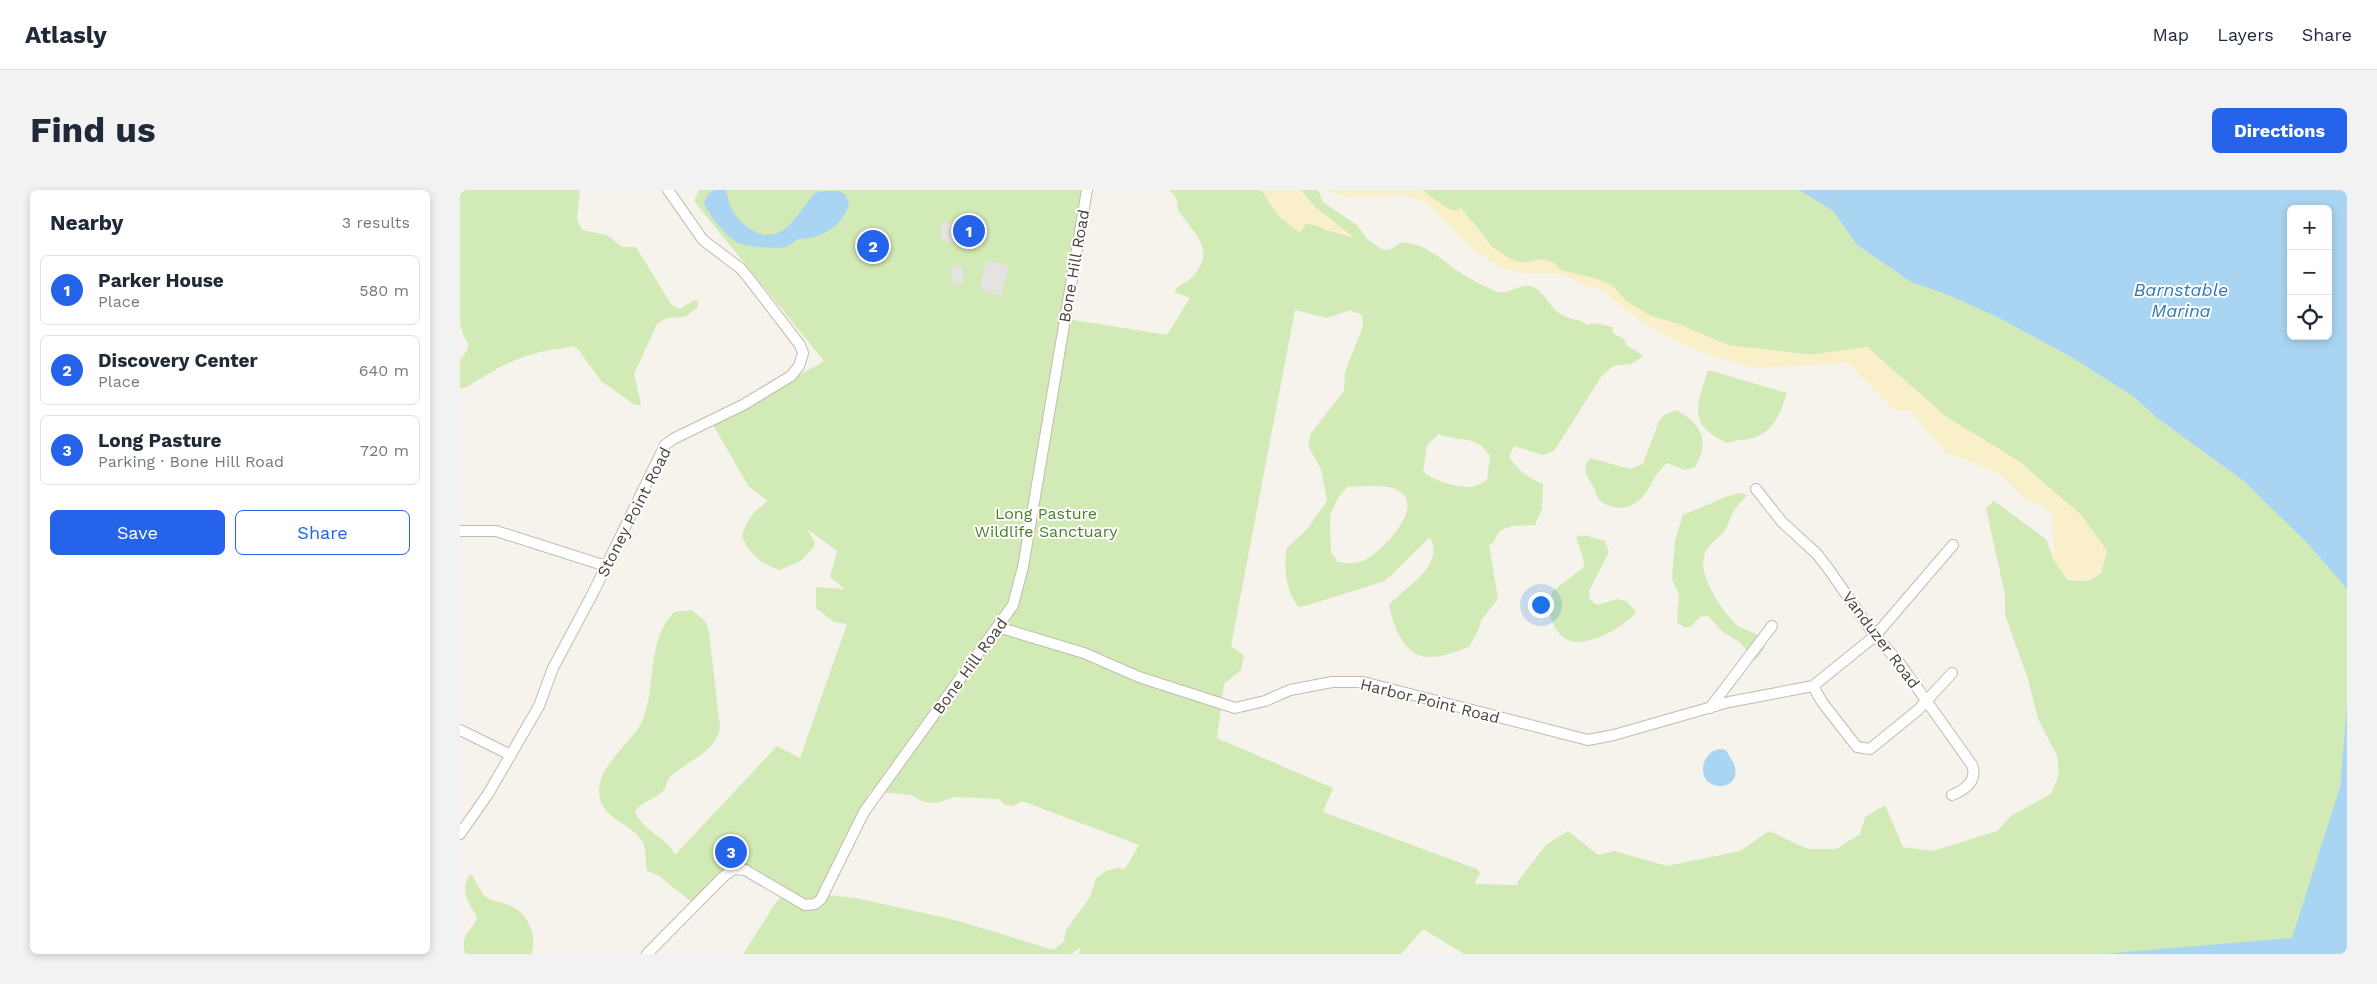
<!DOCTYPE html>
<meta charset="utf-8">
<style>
body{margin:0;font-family:"Work Sans",sans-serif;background:#f2f2f3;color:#1f2937}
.controls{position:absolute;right:15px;top:15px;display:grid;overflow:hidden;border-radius:8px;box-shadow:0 2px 8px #0003}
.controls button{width:45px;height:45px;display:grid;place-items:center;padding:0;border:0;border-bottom:1px solid #e0e1e3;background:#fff;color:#1f2937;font:25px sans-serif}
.you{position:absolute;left:1080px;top:414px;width:18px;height:18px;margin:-12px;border:4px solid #fff;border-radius:50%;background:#1a73e8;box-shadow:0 0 0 8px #1a73e833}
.badge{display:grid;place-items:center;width:32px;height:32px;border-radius:50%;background:#2563eb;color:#fff;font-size:16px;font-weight:700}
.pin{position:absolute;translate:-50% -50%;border:2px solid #fff;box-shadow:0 1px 5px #0006}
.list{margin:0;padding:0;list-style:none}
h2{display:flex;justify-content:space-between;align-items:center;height:65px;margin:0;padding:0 20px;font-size:21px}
h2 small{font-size:16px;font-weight:400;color:#747a83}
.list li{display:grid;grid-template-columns:32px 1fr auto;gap:15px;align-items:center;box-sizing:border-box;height:70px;margin:0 10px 10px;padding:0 10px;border:1px solid #e0e1e3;border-radius:8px}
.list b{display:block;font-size:19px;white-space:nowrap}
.list p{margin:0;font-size:16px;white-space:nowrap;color:#747a83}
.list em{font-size:16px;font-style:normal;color:#747a83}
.actions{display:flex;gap:10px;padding:15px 20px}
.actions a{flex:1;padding:11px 0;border:1px solid #2563eb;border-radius:8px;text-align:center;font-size:18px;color:#2563eb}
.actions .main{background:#2563eb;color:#fff}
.icon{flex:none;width:28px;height:28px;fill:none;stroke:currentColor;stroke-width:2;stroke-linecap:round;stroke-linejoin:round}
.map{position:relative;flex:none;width:1887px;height:764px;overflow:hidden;border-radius:8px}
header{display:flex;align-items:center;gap:30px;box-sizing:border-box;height:70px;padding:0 25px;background:#fff;border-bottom:1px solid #e0e1e3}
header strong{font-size:24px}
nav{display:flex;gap:28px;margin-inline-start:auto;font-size:18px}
.intro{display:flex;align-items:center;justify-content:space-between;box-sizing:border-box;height:120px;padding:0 30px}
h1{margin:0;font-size:35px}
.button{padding:12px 22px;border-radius:8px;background:#2563eb;color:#fff;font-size:18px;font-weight:700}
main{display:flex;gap:30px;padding:0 30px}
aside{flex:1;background:#fff;border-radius:8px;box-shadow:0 2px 8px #0003}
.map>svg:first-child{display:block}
</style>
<header>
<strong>Atlasly</strong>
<nav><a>Map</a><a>Layers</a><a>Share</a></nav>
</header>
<div class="intro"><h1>Find us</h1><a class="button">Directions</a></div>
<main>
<aside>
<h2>Nearby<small>3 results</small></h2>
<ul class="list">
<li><span class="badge">1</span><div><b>Parker House</b><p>Place</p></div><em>580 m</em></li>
<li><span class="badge">2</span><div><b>Discovery Center</b><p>Place</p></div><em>640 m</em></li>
<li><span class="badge">3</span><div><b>Long Pasture</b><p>Parking · Bone Hill Road</p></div><em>720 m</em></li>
</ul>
<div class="actions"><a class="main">Save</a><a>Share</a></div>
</aside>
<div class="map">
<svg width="1887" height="764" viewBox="0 0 1887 764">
<rect width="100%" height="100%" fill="#f6f3ec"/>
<!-- green -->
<path fill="#d2eab5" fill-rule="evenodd" d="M 0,0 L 120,0 L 117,30 L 122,40 L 147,45 L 162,57 L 176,57 L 211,114 L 219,119 L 235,110 L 238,111 L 238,117 L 225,127 L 207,128 L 197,134 L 174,184 L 181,215 L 175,215 L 141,191 L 118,159 L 112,156 C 103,159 94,159 85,161 C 55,167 33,180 7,197 L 0,198 L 0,170 L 8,159 L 8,153 L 4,147 L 0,134 Z
M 239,0 L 624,0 L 601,128 L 707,145 L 730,108 L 714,102 C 718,93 728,93 734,85 C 756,58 734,44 720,23 C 714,14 722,11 709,0 L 858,0 L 863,12 L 897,35 L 908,50 L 923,60 L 932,59 L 941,52 C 970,55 979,69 1001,83 C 1011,90 1024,96 1035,101 C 1049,107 1061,90 1075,98 C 1086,105 1091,119 1102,125 C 1111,130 1120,129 1127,135 L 1135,133 L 1153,137 L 1153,143 L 1164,149 L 1167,156 L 1177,161 L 1183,167 L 1171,174 L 1153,176 L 1141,187 L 1094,261 L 1083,265 L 1054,256 L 1049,267 C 1057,279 1069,289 1083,294 L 1082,319 L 1075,335 L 1052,336 L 1039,341 L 1033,353 L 1029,354 L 1038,409 L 1022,429 L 1017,443 L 1009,457 C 997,461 984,467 971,467 C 945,469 933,436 929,415 C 946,396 985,377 970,347 L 925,391 L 845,416 L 839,417 C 826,403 824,378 826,359 L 848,338 L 867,311 L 861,279 L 848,256 L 851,243 L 884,201 L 885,182 L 903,136 L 902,125 L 890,120 L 867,128 L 835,120 L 771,456 L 784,466 L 781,480 L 764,494 L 757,548 L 873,598 L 863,622 L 1017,679 L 1020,684 L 1014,694 L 1058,695 L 1058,691 L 1086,655 L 1108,641 L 1138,665 L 1154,661 L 1207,676 L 1280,661 L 1309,641 L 1348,659 L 1376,659 L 1400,644 L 1405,627 L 1425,615 L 1443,657 L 1473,661 L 1537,641 L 1552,625 L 1591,604 L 1599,584 L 1597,566 L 1578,529 L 1568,489 L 1545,425 L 1545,405 L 1526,318 L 1534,311 L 1586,349 L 1594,370 L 1608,390 L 1628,391 L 1641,383 L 1647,361 L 1621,325 L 1560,272 L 1485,226 L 1407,157 L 1350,165 L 1268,155 L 1218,134 L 1191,126 L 1166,111 L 1152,95 L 1101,80 L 1094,73 L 1082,69 L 1063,73 L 1052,70 L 1031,56 L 1013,32 L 973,10 L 962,0 L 1339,0 L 1373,21 L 1397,55 L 1451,92 L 1493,107 L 1541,129 L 1611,167 L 1674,207 L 1697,228 L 1785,292 L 1848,354 L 1887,399 L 1887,517 L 1885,560 L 1878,609 L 1887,764 L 1004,764 L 963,739 L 941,764 L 618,764 L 621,757 L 611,764 L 283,764 L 317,711 L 330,699 L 287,675 L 277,674 L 233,713 L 199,686 L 187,681 C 185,672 187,658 182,651 C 171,633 146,631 140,609 C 132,576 175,553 184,527 C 196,492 187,450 214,422 L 232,420 L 245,431 L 249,441 L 260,538 C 254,564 228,570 210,587 C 206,591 207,597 203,601 C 194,610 182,611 175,621 C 183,642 207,647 215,665 L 317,556 L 340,568 L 387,434 L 374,432 L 356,418 L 356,397 L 385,399 L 370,387 L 377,361 L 347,339 L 355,352 L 354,357 L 342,370 L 320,380 C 301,374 289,364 282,346 C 287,329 294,321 308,311 L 289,297 L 253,235 L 364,171 L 234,11 ZM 855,17 L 893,47 L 866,40 L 854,33 ZM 979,244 C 1002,253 1016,244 1030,266 L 1027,290 C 1022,293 1017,296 1012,297 C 997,298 973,291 963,281 L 967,255 ZM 905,296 C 916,296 930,295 939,301 C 966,317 921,362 905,370 C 896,374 887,374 878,372 L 871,362 L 870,325 L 878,308 L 887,297 ZM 410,601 L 451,605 L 464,612 L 477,613 L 495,607 L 539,609 L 546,615 L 553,616 L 562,611 L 679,655 L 665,679 L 657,678 L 646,681 L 636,688 L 630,707 L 606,740 L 604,751 L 594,760 L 495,730 L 396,708 L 358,704 Z
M 1248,180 L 1327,203 C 1321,220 1315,241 1295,247 C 1288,250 1276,250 1267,253 C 1226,234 1237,215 1248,180 Z
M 1216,220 C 1242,234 1250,251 1235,277 L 1225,280 L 1208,273 C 1190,284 1190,311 1167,317 C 1158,320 1145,316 1138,309 C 1136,306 1136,302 1134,298 C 1128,286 1120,281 1130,268 L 1170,279 L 1183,274 L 1199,231 L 1204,225 Z
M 1281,303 L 1287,305 C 1283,311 1276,316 1273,322 C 1270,328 1268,335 1265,340 C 1258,350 1247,353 1244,366 C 1238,385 1262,421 1276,434 C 1288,445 1322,444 1294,471 L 1281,453 L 1263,442 L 1248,426 L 1240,427 L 1230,437 L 1224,437 L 1217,432 L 1219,405 L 1212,389 L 1215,350 L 1223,325 L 1268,306 Z
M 1124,345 L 1145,351 L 1149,362 L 1129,401 L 1130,410 L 1137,415 L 1157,409 L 1166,411 L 1176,422 C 1165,437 1124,460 1106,449 C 1094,442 1091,428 1087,416 L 1093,401 L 1124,377 L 1123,368 L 1116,347 Z
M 9,685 L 12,685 L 24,706 C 33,711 42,712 51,716 C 69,725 77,745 72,764 L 5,764 C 0,740 14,741 17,727 C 8,712 0,702 9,685 Z"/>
<!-- sand -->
<path fill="#f9efc9" d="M 801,0 L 841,0 L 854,16 L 894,48 C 883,45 854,33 846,34 L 840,43 L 819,27 Z
M 865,0 L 962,0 L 991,21 L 1001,18 L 1031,56 L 1052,70 L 1063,73 L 1082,69 L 1094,73 L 1101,80 L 1138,89 L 1152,95 L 1166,111 L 1191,126 L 1218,134 L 1268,155 L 1350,165 L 1407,157 L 1485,226 L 1560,272 L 1621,325 L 1647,361 L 1640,382 L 1628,391 L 1605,387 L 1594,370 L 1593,326 L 1581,315 L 1565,309 L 1541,285 L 1505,269 L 1487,264 L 1450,220 L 1434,221 L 1391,175 L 1386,173 L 1297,178 L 1260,169 L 1213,150 L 1175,127 L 1144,102 L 1099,84 L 1059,83 L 1038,76 L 1010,57 L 965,12 L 944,5 L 886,7 Z"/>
<!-- parking -->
<path fill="#e5e3e0" d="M 481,31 L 500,38 L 494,53 L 481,50 Z
M 527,70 L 549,76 L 541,106 L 519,99 Z
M 501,75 L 504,93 L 494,95 L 490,77 Z
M 265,649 L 278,659 L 276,671 L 258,658 Z"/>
<!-- water -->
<path fill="#a9d4f2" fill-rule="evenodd" d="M 254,0 L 266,0 C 269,15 274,27 286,36 C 319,62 336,26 353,5 C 358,0 375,0 382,2 C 386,5 388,11 389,15 C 381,37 361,49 338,49 C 334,51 330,56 326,57 C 318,59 286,57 279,53 C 269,49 247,24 244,13 L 247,5 Z
M 1339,0 L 1887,0 L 1887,399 L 1848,354 L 1785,292 L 1697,228 L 1674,207 L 1611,167 L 1541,129 L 1493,107 L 1451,92 L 1397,55 L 1373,21 ZM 1831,19 L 1868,19 L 1868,146 L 1831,146 Z
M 1887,517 L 1887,764 L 1642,764 L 1832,748 L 1880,597 Z
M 1260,559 L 1266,560 C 1268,565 1272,569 1274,574 C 1285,605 1232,603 1245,570 C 1248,564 1253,560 1260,559 Z"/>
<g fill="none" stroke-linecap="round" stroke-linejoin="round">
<defs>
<path id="minor" d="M 1296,299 L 1322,332 L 1357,364 L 1370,381 L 1415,446 L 1438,471 L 1512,575 C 1518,591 1505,600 1492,605
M 0,341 L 36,341 L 146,376
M 538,437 L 624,463 L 679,487 L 775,518 L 805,511 L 830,500 L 872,492 L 903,492 L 1128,550 L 1154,545 L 1269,512 L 1353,496 L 1362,512 L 1397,557 L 1410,559 L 1458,520 L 1492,483
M 1353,496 L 1415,446 L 1493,355
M 1250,518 L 1312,436
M 0,540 L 51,565
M 0,644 L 28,604 L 79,516 L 93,478 L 133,403 L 205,255 L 213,249 L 283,215 L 331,186 L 339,176 L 343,163 L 340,155 L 287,86 L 280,78 L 243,50 L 208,0
M 187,764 L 263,687 L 274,679 L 285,680 L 345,715 L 355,714 L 361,709 L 404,622 L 553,415 L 563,377 L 627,0"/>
</defs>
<!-- minor casing -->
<use href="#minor" stroke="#c2bbae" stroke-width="12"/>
<!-- minor -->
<use href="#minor" stroke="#fff" stroke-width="10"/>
</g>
<g text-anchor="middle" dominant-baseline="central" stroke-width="4" stroke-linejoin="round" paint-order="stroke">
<!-- street labels -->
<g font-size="16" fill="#4b4439" stroke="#fff">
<text transform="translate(614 76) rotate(-80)">Bone Hill Road</text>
<text transform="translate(174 322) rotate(-63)">Stoney Point Road</text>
<text transform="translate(1421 450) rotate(53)">Vanduzer Road</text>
<text transform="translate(510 476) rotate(-54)">Bone Hill Road</text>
<text transform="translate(970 511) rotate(14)">Harbor Point Road</text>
</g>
<!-- park labels -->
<g font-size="16" fill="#4a7f2a" stroke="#fff">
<text x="586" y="323">Long Pasture<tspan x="586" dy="18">Wildlife Sanctuary</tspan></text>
</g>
<!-- water labels -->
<g font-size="18" font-style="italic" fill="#2e7ab2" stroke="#fff">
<text x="1721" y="99">Barnstable<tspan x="1721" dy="21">Marina</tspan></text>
</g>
</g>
</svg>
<div class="controls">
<button>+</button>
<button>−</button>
<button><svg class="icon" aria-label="locate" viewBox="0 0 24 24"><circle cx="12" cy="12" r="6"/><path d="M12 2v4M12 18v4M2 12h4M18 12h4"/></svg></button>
</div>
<div class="you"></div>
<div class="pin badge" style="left:509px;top:41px">1</div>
<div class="pin badge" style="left:413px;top:56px">2</div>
<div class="pin badge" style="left:271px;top:662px">3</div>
</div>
</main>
